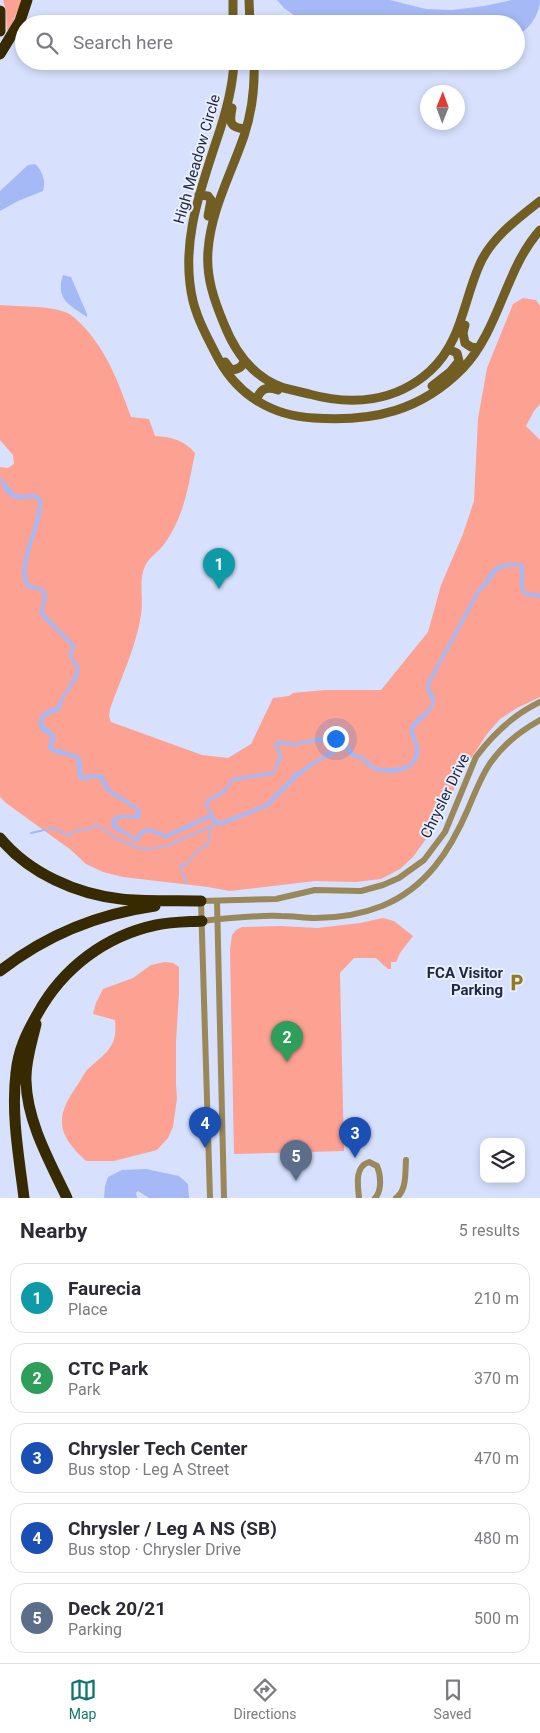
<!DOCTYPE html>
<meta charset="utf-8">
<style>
body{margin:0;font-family:Roboto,sans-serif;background:#f2f2f3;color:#2b2b33}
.controls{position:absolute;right:15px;bottom:15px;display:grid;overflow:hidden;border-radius:10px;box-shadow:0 2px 8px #0003}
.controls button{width:45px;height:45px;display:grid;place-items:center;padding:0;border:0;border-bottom:1px solid #e1e1e2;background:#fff;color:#2b2b33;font:25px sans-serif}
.compass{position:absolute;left:420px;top:85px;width:45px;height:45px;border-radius:50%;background:#fff;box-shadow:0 2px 8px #0003;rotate:1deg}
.you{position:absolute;left:335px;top:738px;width:18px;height:18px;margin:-12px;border:4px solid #fff;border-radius:50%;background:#1a73e8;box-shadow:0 0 0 8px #1a73e833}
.badge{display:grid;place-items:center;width:32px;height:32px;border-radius:50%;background:#0f766e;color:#fff;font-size:16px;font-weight:700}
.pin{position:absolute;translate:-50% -41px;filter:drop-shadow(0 1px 2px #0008)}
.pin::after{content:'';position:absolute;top:26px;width:18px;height:15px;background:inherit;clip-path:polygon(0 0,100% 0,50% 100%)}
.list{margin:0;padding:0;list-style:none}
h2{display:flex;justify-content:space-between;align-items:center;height:65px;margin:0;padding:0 20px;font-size:21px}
h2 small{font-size:16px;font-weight:400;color:#7c7c81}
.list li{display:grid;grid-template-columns:32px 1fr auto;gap:15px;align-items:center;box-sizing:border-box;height:70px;margin:0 10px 10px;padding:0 10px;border:1px solid #e1e1e2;border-radius:15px}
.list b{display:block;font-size:19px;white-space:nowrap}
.list p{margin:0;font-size:16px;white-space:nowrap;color:#7c7c81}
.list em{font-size:16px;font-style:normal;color:#7c7c81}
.icon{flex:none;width:28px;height:28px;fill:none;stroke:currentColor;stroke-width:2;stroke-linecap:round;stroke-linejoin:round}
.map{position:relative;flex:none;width:540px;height:1198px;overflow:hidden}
.search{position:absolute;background:#fff;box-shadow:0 2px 8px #0003;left:15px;right:15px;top:15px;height:55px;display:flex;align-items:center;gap:12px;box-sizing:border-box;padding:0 18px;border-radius:28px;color:#7c7c81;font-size:19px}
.sheet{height:465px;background:#fff}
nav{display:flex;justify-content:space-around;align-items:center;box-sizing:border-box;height:70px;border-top:1px solid #e1e1e2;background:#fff;font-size:14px;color:#7c7c81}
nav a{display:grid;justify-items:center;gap:2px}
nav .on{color:#0f766e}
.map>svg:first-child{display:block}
</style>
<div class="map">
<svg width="540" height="1198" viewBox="0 0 540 1198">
<rect width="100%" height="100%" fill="#d7e1fd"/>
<!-- green -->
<path fill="#fda192" d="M 3,0 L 22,0 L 9,31 L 7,30 L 6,11 Z
M 523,298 L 536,300 L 540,306 L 540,404 L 534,411 L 526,426 L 540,440 L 540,697 L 517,708 L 500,719 L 487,734 L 464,769 L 436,825 L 413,857 L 400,869 L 381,879 L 356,882 L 315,881 L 230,891 L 208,887 L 123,877 L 103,872 L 86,864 L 71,850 L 6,803 L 0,797 L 0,467 L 8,468 L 14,464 L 13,455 L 0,440 L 0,305 C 21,307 45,305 65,312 C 73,315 80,323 86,329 C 109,356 119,384 131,417 L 149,419 L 155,436 C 172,437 184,440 195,453 C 188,487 185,514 165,543 C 160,551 149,557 145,566 C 138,582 144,598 141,615 C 136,647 121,678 110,709 L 109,716 L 111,722 L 202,755 L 228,758 L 251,744 L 273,698 L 289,696 L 293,693 L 325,690 L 381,690 L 428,632 L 441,585 L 463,534 L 474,501 L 478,419 L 487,368 L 513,304 Z
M 383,918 L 394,921 L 413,936 L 400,953 L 396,962 L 391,962 L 391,969 L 388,969 L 376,958 L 354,958 L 340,973 L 344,1151 L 234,1154 L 230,950 L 232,935 L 236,930 L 242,927 L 281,926 L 317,928 L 360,923 Z
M 165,962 L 173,963 L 179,967 L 179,993 L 176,1042 L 176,1085 L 177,1098 L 173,1127 L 168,1138 L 157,1150 L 114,1161 L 86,1161 C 58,1135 54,1119 76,1087 C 81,1081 84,1072 89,1068 C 107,1052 118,1046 115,1020 L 93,1014 L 96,1003 L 103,989 L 133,978 L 151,965 Z"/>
<!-- water -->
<path fill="#a5b9f6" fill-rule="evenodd" d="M 277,0 L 390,0 L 426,9 L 452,10 L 484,6 L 512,0 L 540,0 C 540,14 529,30 516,36 L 516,24 L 306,24 L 284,8 Z
M 35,164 C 43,171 46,182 43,191 L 18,201 L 0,211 L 0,191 L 28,165 Z
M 63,275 L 71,277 L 87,314 L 87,317 C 69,305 55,299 63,275 Z
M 0,476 L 15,494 C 24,497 36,489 42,500 C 44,526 19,561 29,584 C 38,587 50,587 46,601 C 45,606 43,608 44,613 L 76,646 L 72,655 L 80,668 L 78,678 L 64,698 L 61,708 L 57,712 L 45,716 L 43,724 L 55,734 L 56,738 L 52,747 L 78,755 L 82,762 L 82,775 L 100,774 L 103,775 L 110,789 L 139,808 L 141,816 L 138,819 L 122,818 L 115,822 C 119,829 129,832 135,838 C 145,822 152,830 166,834 L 210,814 L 205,806 L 207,799 L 223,790 L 232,778 L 273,771 L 279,756 L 274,744 L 279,740 L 294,743 L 327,736 L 340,737 L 354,753 L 362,756 L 374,766 L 380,768 L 393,768 L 408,765 L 414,757 L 415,745 L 410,735 L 410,727 C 412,724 415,720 418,717 C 423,712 435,707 430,698 C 427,691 425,689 427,682 L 477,590 C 485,582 483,582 489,574 C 497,562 510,562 523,564 L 524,567 L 524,590 L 527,592 L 540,594 L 540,598 L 523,595 L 520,588 L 520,567 C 491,564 497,579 480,592 L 430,684 C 429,691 434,693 435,699 C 437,709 420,721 414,729 C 414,738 421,744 419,755 C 414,774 387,776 372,769 C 367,767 365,762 360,759 C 357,758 356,759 353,757 C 350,756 347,751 345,749 L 342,749 L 315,764 L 297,778 L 268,807 L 223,825 L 214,825 L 211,818 L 167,838 C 152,836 149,824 137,842 L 134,842 L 128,836 L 115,830 L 111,825 L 111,822 L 113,818 L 118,815 L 136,815 L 136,810 L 107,792 L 99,778 L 80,780 C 75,774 79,765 75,758 L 57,754 L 49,750 L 48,746 L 51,737 L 41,730 L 38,725 L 42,713 L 57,706 C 62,693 74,681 76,669 L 68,654 L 72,648 L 70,645 L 40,615 C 38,608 48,595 39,590 C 35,589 30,589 26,587 C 13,564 39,527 38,501 L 34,498 C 28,498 22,500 16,499 C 7,497 0,485 0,476 ZM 333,739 L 338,740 L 341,745 L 313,761 L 294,774 L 265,804 L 222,821 L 217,821 L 208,806 L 210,801 L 225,793 L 233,781 L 272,775 C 278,771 277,764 282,760 L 282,756 L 278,744 L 294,746 Z
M 146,1169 L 179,1176 L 188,1184 L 189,1198 L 149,1198 L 138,1191 L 136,1193 L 137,1198 L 104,1198 L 105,1186 L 108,1177 L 122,1170 Z"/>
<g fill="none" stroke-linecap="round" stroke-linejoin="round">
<!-- stream -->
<path stroke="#a5b9f6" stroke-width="2" d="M 31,833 L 53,828 L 70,836 L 74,831 L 85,830 L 98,825 L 114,837 L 138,848 L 146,849 L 164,847 L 214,825
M 185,883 L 185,878 L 180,865 L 187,864 L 199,849 L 208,845 L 210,827"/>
<!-- street -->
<path stroke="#9a8859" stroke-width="6" d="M 217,901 L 224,1198
M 202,921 C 228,918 255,915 281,916 C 293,916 304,918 315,918 C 337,918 362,914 382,906 C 426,888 450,851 468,809 C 475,793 481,776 491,762 C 503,745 522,730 540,720
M 210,1198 L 201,901 L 276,899 L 315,890 L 361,891 L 383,885 L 399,878 L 424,860 L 445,832 L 476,757 C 493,734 513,715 540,702
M 359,1198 C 358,1186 354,1167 369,1162 L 377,1166 C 381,1175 382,1191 375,1198
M 396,1198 C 407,1190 405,1173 406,1160"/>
<!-- secondary -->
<path stroke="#725e22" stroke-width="9" d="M 233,0 L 233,24
M 249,0 L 250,24
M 234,61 C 233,89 225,116 216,142 C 199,194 180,246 193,301 C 198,321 209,341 219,360 C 239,396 273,416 314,418 C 373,422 421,411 463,368 C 500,329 505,269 540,230
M 254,61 C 255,87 252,112 244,136 C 231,174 211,210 208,251 C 206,277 214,300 224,324 C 235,352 254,378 284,388 C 292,390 301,392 309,394 C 352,406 396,402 430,371 C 461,343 463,303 479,266 C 490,239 517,219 540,201
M 232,108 C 229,123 230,128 246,129
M 199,195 L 208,196 L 211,200 L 208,216
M 465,325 L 463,333 L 465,343 L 471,347 L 477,348
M 225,362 L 231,370 C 238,369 242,368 244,361
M 432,386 L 450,372 L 459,361 L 457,353 L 448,349
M 256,400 C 261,389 265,386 278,390"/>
<!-- highway -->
<path stroke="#372a00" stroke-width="11" d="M 0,11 L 0,31
M 0,54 L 20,21 L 27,0
M 0,838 C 29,873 76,894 121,899 C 147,902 175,900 201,901
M 0,971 C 46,935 98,914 155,906
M 36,1024 C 32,1042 25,1062 26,1081 C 27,1122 50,1162 67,1198
M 24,1198 C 19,1157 11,1115 16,1073 C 18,1050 27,1032 38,1013 C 63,968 105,936 156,925 C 171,922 186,922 202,921"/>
</g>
<!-- icons -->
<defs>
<symbol id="parking-bare" viewBox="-9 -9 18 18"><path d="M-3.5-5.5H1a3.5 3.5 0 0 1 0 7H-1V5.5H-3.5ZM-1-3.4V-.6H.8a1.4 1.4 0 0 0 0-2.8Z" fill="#94781f" stroke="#e9effd" stroke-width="2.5" paint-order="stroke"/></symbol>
</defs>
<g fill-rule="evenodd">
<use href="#parking-bare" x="504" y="970" width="25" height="25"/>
</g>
<g text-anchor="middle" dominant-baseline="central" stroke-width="4" stroke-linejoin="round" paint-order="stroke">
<!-- street labels -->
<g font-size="15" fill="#1f2741" stroke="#e9effd">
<text transform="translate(197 159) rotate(-74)">High Meadow Circle</text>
<text transform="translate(445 796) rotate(-64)">Chrysler Drive</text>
</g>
<!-- poi labels -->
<g font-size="15" font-weight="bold" fill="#1f2741" stroke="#e9effd" text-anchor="end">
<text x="503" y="973">FCA Visitor<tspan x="503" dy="17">Parking</tspan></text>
</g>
</g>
</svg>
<div class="controls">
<button><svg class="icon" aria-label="layers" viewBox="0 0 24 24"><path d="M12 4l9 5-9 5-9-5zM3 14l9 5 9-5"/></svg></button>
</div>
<svg class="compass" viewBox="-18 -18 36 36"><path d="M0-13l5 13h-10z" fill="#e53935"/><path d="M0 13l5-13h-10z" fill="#7c7c81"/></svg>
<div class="you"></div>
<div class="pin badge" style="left:219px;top:589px;background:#0f9aa8">1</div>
<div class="pin badge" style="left:287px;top:1062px;background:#2e9e5b">2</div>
<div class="pin badge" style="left:355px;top:1158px;background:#1a4fb4">3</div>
<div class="pin badge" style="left:205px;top:1148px;background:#1a4fb4">4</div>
<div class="pin badge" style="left:296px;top:1181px;background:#5c6f8a">5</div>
<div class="search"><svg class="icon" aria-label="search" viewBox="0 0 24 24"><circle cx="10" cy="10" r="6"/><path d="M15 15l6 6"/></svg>Search here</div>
</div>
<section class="sheet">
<h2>Nearby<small>5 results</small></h2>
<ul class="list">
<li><span class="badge" style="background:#0f9aa8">1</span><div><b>Faurecia</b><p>Place</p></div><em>210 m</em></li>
<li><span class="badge" style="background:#2e9e5b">2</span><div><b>CTC Park</b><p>Park</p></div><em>370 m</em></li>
<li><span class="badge" style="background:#1a4fb4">3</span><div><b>Chrysler Tech Center</b><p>Bus stop · Leg A Street</p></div><em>470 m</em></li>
<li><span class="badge" style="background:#1a4fb4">4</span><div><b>Chrysler / Leg A NS (SB)</b><p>Bus stop · Chrysler Drive</p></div><em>480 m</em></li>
<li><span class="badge" style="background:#5c6f8a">5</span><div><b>Deck 20/21</b><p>Parking</p></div><em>500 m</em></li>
</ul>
</section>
<nav>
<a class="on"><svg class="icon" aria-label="map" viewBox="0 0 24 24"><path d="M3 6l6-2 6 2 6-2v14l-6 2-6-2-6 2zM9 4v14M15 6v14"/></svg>Map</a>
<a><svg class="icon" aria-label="directions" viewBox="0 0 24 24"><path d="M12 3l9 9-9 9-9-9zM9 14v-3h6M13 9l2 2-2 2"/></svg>Directions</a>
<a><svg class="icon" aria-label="saved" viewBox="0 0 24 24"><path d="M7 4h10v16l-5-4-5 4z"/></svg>Saved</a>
</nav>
